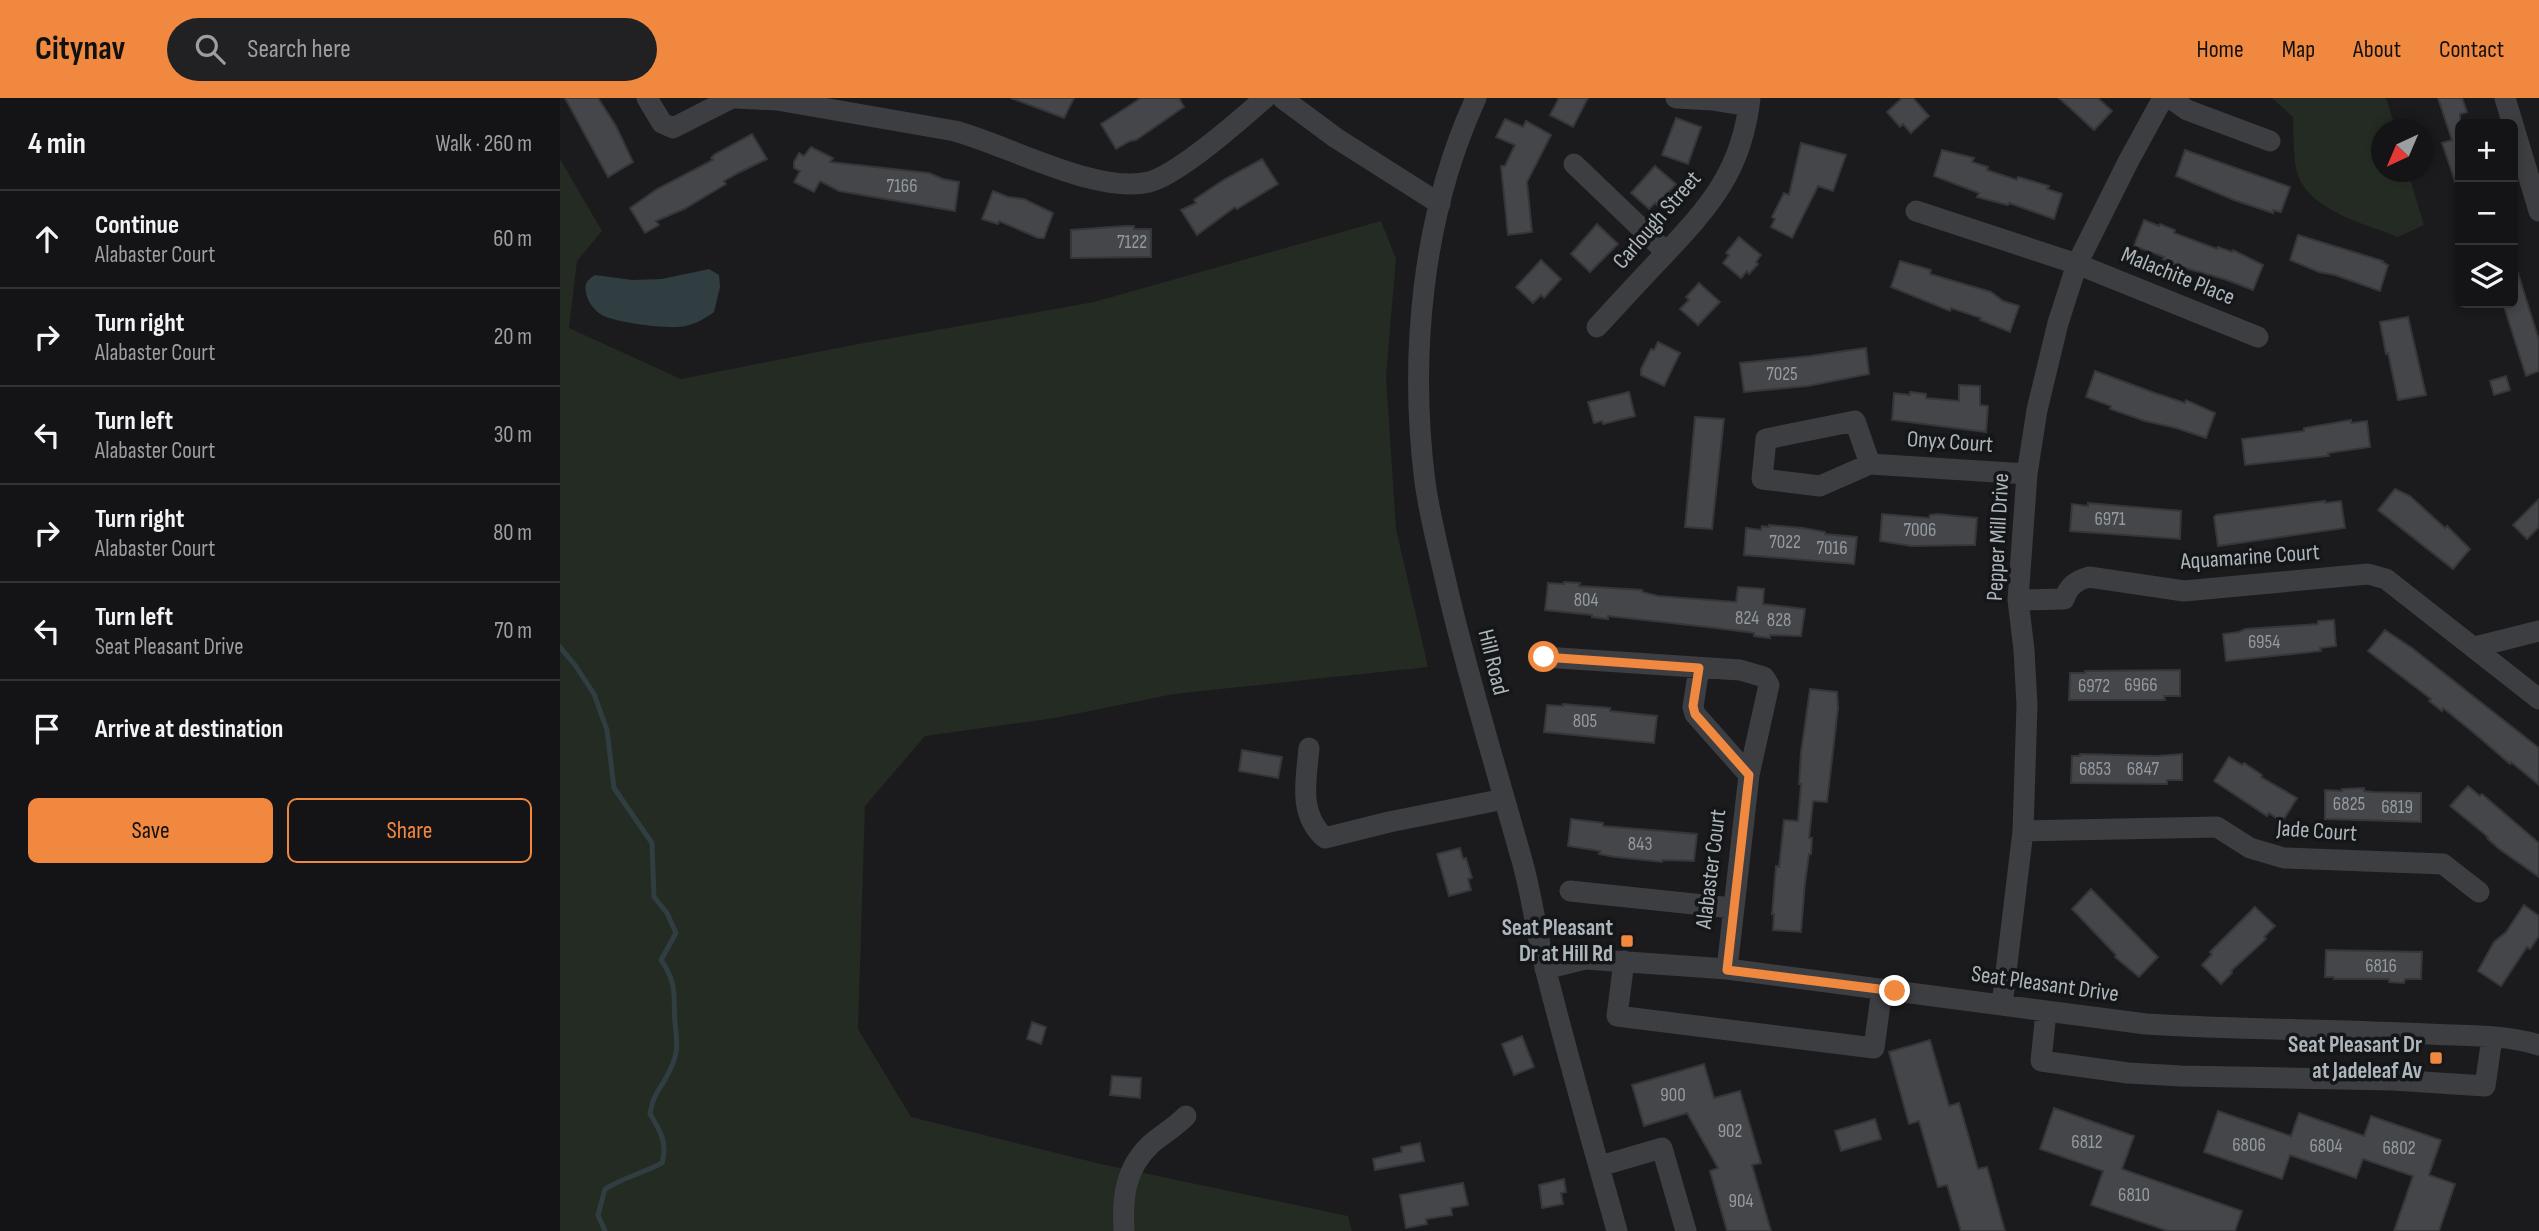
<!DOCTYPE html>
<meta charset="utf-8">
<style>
body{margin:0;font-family:"Sofia Sans Condensed",sans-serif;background:#212123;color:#f1f3f6}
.controls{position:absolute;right:21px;top:21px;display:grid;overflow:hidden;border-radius:10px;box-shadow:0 4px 10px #0003}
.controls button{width:63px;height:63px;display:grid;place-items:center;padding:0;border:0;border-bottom:2px solid #333335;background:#141416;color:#f1f3f6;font:35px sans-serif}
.compass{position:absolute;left:1811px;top:21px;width:63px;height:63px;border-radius:50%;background:#141416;box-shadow:0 4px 10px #0003;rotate:224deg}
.stop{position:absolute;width:21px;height:21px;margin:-16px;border:5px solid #f1883f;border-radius:50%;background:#fff}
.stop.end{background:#f1883f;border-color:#fff;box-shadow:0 2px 7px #0008}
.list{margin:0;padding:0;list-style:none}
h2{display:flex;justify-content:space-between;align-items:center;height:91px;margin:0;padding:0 28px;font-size:30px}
h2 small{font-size:23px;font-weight:400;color:#9d9ea1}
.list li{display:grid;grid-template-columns:46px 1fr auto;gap:21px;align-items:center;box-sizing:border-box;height:98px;padding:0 28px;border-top:2px solid #333335}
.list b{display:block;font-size:26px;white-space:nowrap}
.list p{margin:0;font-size:23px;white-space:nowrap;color:#9d9ea1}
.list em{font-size:23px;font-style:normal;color:#9d9ea1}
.actions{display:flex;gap:14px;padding:21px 28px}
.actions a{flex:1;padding:16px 0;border:2px solid #f1883f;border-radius:10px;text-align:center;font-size:24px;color:#f1883f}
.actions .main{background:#f1883f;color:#111}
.icon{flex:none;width:38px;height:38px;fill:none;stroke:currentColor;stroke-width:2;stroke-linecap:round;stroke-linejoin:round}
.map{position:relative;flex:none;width:1979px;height:1133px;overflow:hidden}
header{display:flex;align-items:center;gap:42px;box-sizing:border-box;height:98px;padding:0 35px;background:#f1883f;color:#111}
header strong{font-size:33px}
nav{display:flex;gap:38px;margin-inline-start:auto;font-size:24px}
.search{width:490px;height:63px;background:#212123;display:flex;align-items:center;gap:18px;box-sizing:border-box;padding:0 24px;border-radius:38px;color:#9d9ea1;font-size:26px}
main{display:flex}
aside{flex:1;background:#141416}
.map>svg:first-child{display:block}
</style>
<header>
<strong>Citynav</strong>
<div class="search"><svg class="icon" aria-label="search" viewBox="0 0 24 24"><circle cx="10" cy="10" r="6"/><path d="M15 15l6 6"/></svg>Search here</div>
<nav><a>Home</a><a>Map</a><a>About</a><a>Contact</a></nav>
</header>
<main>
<aside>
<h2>4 min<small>Walk · 260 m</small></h2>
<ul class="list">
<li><svg class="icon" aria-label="ahead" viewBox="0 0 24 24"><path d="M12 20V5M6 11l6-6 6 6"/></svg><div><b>Continue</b><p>Alabaster Court</p></div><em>60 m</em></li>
<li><svg class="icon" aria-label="right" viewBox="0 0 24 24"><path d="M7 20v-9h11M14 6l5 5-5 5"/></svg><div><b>Turn right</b><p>Alabaster Court</p></div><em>20 m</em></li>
<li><svg class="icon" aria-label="left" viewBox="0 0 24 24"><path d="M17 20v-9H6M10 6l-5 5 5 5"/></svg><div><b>Turn left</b><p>Alabaster Court</p></div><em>30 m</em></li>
<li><svg class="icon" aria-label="right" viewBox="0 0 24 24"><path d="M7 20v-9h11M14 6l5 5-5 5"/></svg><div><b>Turn right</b><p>Alabaster Court</p></div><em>80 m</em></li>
<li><svg class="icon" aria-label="left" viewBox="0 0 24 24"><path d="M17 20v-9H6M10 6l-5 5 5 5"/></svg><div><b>Turn left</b><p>Seat Pleasant Drive</p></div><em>70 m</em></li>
<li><svg class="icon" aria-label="arrive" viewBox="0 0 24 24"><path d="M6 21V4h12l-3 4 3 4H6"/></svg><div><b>Arrive at destination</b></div></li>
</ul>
<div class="actions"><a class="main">Save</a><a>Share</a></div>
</aside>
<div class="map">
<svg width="1979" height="1133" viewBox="0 0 1979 1133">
<rect width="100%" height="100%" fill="#1b1b1d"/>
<!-- green -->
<path fill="#232b22" d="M 1712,0 L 1826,0 L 1836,31 L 1822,32 L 1822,74 L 1848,74 L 1864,127 L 1838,139 C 1808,127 1758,115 1741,84 C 1732,68 1734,37 1733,19 Z
M 0,61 L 42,133 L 17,163 L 9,230 L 121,281 L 293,247 L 534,204 L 821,123 L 836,161 L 826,278 L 836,431 L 868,569 L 614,596 L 495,620 L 365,638 L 305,708 L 298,931 L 351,1019 L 541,1066 L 788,1118 L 792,1133 L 0,1133 Z"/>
<!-- water -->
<path fill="#303e41" d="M 149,171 L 159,177 L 160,189 L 154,214 C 143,222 132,228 118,229 C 100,230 63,225 46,219 C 36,215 28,205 26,195 C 24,186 27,182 35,177 L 72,182 L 102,181 Z"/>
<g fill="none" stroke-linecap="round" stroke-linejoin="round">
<!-- stream -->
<path stroke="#303e41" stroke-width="5" d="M 0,549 L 15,567 L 34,596 L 47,632 L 54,690 L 92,745 L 94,799 L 107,815 L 116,835 L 101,862 C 118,886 113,899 115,925 C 117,943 119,954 110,972 C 101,992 94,992 90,1016 C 100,1032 108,1046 102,1065 C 83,1075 63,1080 45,1091 L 38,1117 L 45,1133"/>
</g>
<!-- building -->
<path fill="#45464a" stroke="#353639" stroke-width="2" d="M 5,0 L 38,0 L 56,28 L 73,64 L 48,79 Z
M 451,0 L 514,0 L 504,20 Z
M 581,0 L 619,0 L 624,9 L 576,42 L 570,43 L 556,51 L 541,26 Z
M 999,0 L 1028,0 L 1013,29 L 990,17 Z
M 1342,0 L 1353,0 L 1369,18 L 1351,35 L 1343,26 L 1340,29 L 1327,14 Z
M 1499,0 L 1538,0 L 1552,13 L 1534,32 Z
M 1878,0 L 1902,0 L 1907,14 L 1900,16 L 1900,91 L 1898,92 L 1882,45 L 1892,42 Z
M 1116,20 L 1141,29 L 1128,66 L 1102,57 Z
M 945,21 L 963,29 L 966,23 L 991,37 L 967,84 L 972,134 L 948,137 L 941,68 L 945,68 L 955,47 L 936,39 Z
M 192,36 L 207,61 L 178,75 L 164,83 L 166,86 L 124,111 L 96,123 L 99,127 L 85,135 L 70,110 L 97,91 L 153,62 L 151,60 L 155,56 Z
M 1241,45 L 1286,57 L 1273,93 L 1258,88 L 1232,140 L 1211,129 L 1215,121 L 1212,119 L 1224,95 L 1229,97 Z
M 251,49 L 273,60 L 270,64 L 369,75 L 383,81 L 399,84 L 395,113 L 279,93 L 260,83 L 254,94 L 234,84 L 240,73 L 234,70 L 234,64 L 239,55 L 244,58 Z
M 1382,52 L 1414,60 L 1412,64 L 1428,69 L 1427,72 L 1457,82 L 1458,79 L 1489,88 L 1487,91 L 1502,96 L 1494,121 L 1449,105 L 1448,107 L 1417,99 L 1419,95 L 1374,78 Z
M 1625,52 L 1730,89 L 1721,114 L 1713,112 L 1713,115 L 1674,102 L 1616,78 Z
M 702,61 L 718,86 L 677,111 L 675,109 L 637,137 L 621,112 L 636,105 L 634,102 L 638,99 L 665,81 Z
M 1095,68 L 1116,86 L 1097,107 L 1095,105 L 1089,111 L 1071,95 Z
M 433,93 L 448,99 L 464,101 L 493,115 L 484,140 L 478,140 L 439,123 L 438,126 L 422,121 Z
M 1584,122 L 1599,128 L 1600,126 L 1615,132 L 1614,135 L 1657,151 L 1658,149 L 1672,154 L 1673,152 L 1703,167 L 1693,192 L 1664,181 L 1618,168 L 1603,161 L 1604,159 L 1574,148 Z
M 1037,126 L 1058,146 L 1030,174 L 1011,156 Z
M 565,128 L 574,128 L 574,131 L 591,131 L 591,159 L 511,160 L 511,132 Z
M 1738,137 L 1823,163 L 1822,164 L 1828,167 L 1820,193 L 1775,177 L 1759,174 L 1730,162 Z
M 1179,139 L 1201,157 L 1196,164 L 1198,166 L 1189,176 L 1187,173 L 1181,180 L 1163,165 L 1169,157 L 1166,155 Z
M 981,162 L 1001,181 L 984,200 L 981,197 L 973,205 L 956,189 Z
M 1340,163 L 1371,172 L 1370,176 L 1431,194 L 1443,203 L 1459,208 L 1450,234 L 1420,222 L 1421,220 L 1391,210 L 1390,213 L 1331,189 Z
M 1953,169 L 1956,169 L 1979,242 L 1979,273 L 1966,278 L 1943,205 L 1953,205 Z
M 1139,185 L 1160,204 L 1138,227 L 1120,211 L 1129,202 L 1126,199 Z
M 1848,219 L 1866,297 L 1838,302 L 1828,255 L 1826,256 L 1820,224 Z
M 1098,244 L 1120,255 L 1104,288 L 1081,277 L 1081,271 L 1091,251 L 1094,252 Z
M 1306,250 L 1309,276 L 1248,288 L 1184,294 L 1180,265 L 1250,258 Z
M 1535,273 L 1595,295 L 1625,305 L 1626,302 L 1655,315 L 1646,340 L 1616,330 L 1585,323 L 1550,311 L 1551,308 L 1526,299 Z
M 1946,278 L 1950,292 L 1934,297 L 1930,283 Z
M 1399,287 L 1420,288 L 1420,307 L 1428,308 L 1426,334 L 1332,322 L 1334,295 L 1350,297 L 1350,294 L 1366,296 L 1366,300 L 1399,303 Z
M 1069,294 L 1075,318 L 1043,326 L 1042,323 L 1034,325 L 1028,304 Z
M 1135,319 L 1164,321 L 1152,431 L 1125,429 Z
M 1791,322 L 1791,325 L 1807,323 L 1810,349 L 1768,355 L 1769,358 L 1685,367 L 1682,341 L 1744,333 L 1744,330 Z
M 1835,391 L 1850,398 L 1885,430 L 1887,428 L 1910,451 L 1893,471 L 1818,412 Z
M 1979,401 L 1979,429 L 1967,441 L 1953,427 Z
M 1765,403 L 1765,405 L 1781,403 L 1785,430 L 1658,448 L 1654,419 L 1656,417 Z
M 1528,405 L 1621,413 L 1620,441 L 1510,433 L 1512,406 L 1528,408 Z
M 1322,416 L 1369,420 L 1370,417 L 1377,416 L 1417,420 L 1415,447 L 1351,448 L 1320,443 Z
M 1209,427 L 1243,430 L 1265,434 L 1265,436 L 1297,439 L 1294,466 L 1184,457 L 1186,430 L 1201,432 L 1202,428 L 1209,429 Z
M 1004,484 L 1020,485 L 1019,488 L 1082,492 L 1082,494 L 1098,498 L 1176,504 L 1178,489 L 1204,491 L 1203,506 L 1245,511 L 1241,538 L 1210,537 L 1210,540 L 1194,538 L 1194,535 L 1147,529 L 1048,518 L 1048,521 L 1032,519 L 1032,517 L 985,512 L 988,485 L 1004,486 Z
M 1774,522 L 1776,548 L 1760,550 L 1761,553 L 1666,563 L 1663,536 L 1679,534 L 1685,531 L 1758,526 L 1758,523 Z
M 1825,532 L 1852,550 L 1979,650 L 1979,687 L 1951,664 L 1950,666 L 1914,635 L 1883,610 L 1882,613 L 1869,603 L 1871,601 L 1808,553 Z
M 1620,572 L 1620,598 L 1604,598 L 1605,602 L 1509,602 L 1510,575 L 1525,575 L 1525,573 Z
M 1250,591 L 1277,594 L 1278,610 L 1267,704 L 1253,703 L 1249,740 L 1252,740 L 1251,756 L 1249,756 L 1245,785 L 1241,834 L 1213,832 L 1214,816 L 1212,816 L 1216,768 L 1219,769 L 1224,722 L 1238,723 L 1241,686 L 1239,686 L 1241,654 Z
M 1003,606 L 1050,610 L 1050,613 L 1097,618 L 1094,645 L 984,634 L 987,607 L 1003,608 Z
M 682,652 L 722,659 L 718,680 L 679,673 Z
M 1520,656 L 1597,658 L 1622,656 L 1622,682 L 1607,682 L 1607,686 L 1511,685 L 1512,658 L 1520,658 Z
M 1669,659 L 1682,667 L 1684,665 L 1702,677 L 1701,679 L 1737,700 L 1722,724 L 1709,715 L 1707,718 L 1654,683 Z
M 1908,688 L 1920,698 L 1922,696 L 1979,745 L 1979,779 L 1939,751 L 1927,740 L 1928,739 L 1890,708 Z
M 1804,690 L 1804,693 L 1813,694 L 1861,695 L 1861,724 L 1765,721 L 1765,692 L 1782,693 L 1782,691 Z
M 1011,721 L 1043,725 L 1043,728 L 1137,736 L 1134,763 L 1102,762 L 1102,764 L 1055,759 L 1039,756 L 1040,753 L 1008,748 Z
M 900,750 L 903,761 L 906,760 L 912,780 L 908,781 L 911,792 L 889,798 L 877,756 Z
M 1531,791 L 1598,859 L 1579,879 L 1555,859 L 1556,857 L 1512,811 Z
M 1964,807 L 1979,818 L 1979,838 L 1970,851 L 1967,849 L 1941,888 L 1918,873 L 1934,844 L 1946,834 Z
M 1695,809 L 1715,828 L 1704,839 L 1706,841 L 1671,873 L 1672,875 L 1661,886 L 1642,867 L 1652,856 L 1650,854 Z
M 1766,852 L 1862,854 L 1861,881 L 1845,881 L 1844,885 L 1829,884 L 1829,881 L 1774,881 L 1774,879 L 1765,879 Z
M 472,924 L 486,929 L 481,946 L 467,941 Z
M 962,938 L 974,969 L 954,977 L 942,946 Z
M 1370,942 L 1389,1008 L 1399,1005 L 1418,1071 L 1427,1069 L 1445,1133 L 1401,1133 L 1387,1087 L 1378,1089 L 1359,1023 L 1349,1026 L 1329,954 Z
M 1144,966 L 1154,1000 L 1180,993 L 1201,1065 L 1192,1067 L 1211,1133 L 1167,1133 L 1150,1073 L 1158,1070 L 1127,1015 L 1084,1028 L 1072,987 Z
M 552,978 L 581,980 L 580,1000 L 550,997 Z
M 1494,1010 L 1574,1038 L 1562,1071 L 1682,1113 L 1675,1133 L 1608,1133 L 1531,1107 L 1543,1073 L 1480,1051 Z
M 1658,1013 L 1731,1038 L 1739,1015 L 1804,1038 L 1811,1018 L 1881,1042 L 1869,1077 L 1895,1086 L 1879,1133 L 1834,1133 L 1853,1078 L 1803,1061 L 1796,1080 L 1730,1057 L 1722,1081 L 1644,1054 Z
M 1315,1021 L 1321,1041 L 1281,1053 L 1275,1033 Z
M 860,1045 L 864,1063 L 815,1072 L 813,1061 L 842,1054 L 841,1049 Z
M 1004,1081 L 1006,1094 L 1001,1095 L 1003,1106 L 982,1110 L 979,1087 Z
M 903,1085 L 908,1107 L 891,1110 L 892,1117 L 866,1121 L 867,1126 L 846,1130 L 840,1097 Z"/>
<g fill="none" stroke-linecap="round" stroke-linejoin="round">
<!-- minor -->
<path stroke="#3c3e42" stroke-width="21" d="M 87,0 L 102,25 L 113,30 L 172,0
M 176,0 L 217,2 L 395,33 C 447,47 538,97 589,84 C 619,76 680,22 705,0
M 722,0 L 776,40 L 880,106
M 916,0 C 862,117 849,258 865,384 C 870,421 880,457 888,493 C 909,583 936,670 961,759 C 972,796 976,835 986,873 C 1008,960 1033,1047 1057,1133
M 1116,0 L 1152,2 L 1189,8
M 1610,0 L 1627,12 L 1710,43
M 1945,0 L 1979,113
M 1014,66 L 1106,154
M 1356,113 L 1517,166 L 1698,239
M 1037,229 C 1059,205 1081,181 1103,158 C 1151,107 1182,72 1190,0
M 1310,366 L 1295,323 L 1206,341 L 1202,381 L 1260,388 L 1310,366 L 1467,376
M 1458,502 L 1504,501 C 1509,488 1515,483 1529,479 L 1624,493 L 1808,476 L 1826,481 L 1979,601
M 1915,549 L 1979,533
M 984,559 L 1180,572 L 1204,579 L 1209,587 L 1189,677
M 1139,570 L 1133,609 L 1135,616 L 1189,677 L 1167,871
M 749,650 C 746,683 738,716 765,740 L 829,724 L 944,701
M 1463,733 L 1657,729 L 1690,750 L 1724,760 L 1883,766 L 1919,794
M 1010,793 L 1172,810
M 1064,863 L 1057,918 L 1314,950 L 1322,891
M 985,871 L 1025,861 L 1167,871 L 1586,926 C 1680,932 1774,931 1868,936 C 1904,938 1944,936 1979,947
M 1442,907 L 1463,733 L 1467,607 L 1464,552 L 1458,502 L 1467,376 L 1477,312 L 1498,225 L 1517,166 L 1568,64 L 1603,0
M 1486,914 L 1481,963 L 1568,975 L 1621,978 L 1833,982 L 1925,988 L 1932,940
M 1040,1068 L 1102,1050 L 1126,1133
M 564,1133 C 562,1100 565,1070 591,1046 C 603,1036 615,1029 626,1018"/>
</g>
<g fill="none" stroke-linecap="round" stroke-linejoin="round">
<!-- route -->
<path stroke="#f1883f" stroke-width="9" d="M 984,559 L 1139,570 L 1133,608 L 1135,616 L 1189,677 L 1167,872 L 1335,893"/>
</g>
<!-- markers -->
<g fill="#f1883f" stroke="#151618" stroke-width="2.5">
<rect x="1060" y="836" width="14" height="14" rx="3.5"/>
<rect x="1869" y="953" width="14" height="14" rx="3.5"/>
</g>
<g text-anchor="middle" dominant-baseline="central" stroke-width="7" stroke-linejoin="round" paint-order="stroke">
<!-- number labels -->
<g font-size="19" fill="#939aa0">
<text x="342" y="88">7166</text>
<text x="572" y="144">7122</text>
<text x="1222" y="276">7025</text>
<text x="1550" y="421">6971</text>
<text x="1360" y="432">7006</text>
<text x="1225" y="444">7022</text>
<text x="1272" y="450">7016</text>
<text x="1026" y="502">804</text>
<text x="1187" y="520">824</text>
<text x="1219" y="522">828</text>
<text x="1704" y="544">6954</text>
<text x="1581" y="587">6966</text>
<text x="1534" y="588">6972</text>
<text x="1025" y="623">805</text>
<text x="1535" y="671">6853</text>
<text x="1583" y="671">6847</text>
<text x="1789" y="706">6825</text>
<text x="1837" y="709">6819</text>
<text x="1080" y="746">843</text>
<text x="1821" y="868">6816</text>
<text x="1113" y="997">900</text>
<text x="1170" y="1033">902</text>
<text x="1527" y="1044">6812</text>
<text x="1689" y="1047">6806</text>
<text x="1766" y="1048">6804</text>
<text x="1839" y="1050">6802</text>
<text x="1574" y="1097">6810</text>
<text x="1181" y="1103">904</text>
</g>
<!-- street labels -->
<g font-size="23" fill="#adb6bc" stroke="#151618">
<text transform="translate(1097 122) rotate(-49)">Carlough Street</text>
<text transform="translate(1618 178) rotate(22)">Malachite Place</text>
<text transform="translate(1390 344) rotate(4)">Onyx Court</text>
<text transform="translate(1438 439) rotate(-87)">Pepper Mill Drive</text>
<text transform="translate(1690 459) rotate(-4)">Aquamarine Court</text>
<text transform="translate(933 564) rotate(76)">Hill Road</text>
<text transform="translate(1757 733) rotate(4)">Jade Court</text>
<text transform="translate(1151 771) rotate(-83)">Alabaster Court</text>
<text transform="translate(1485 886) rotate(8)">Seat Pleasant Drive</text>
</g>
<!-- poi labels -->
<g font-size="23" font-weight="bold" fill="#adb6bc" stroke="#151618" text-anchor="end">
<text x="1053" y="830">Seat Pleasant<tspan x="1053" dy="26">Dr at Hill Rd</tspan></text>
<text x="1862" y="947">Seat Pleasant Dr<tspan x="1862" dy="26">at Jadeleaf Av</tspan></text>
</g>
</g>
</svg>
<div class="controls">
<button>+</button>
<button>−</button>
<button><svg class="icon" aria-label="layers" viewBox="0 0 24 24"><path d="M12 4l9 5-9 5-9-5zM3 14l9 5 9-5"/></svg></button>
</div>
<svg class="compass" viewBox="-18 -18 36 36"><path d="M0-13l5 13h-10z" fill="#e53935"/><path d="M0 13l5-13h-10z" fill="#9d9ea1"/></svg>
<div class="stop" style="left:984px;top:559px"></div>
<div class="stop end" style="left:1335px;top:893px"></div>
</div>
</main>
